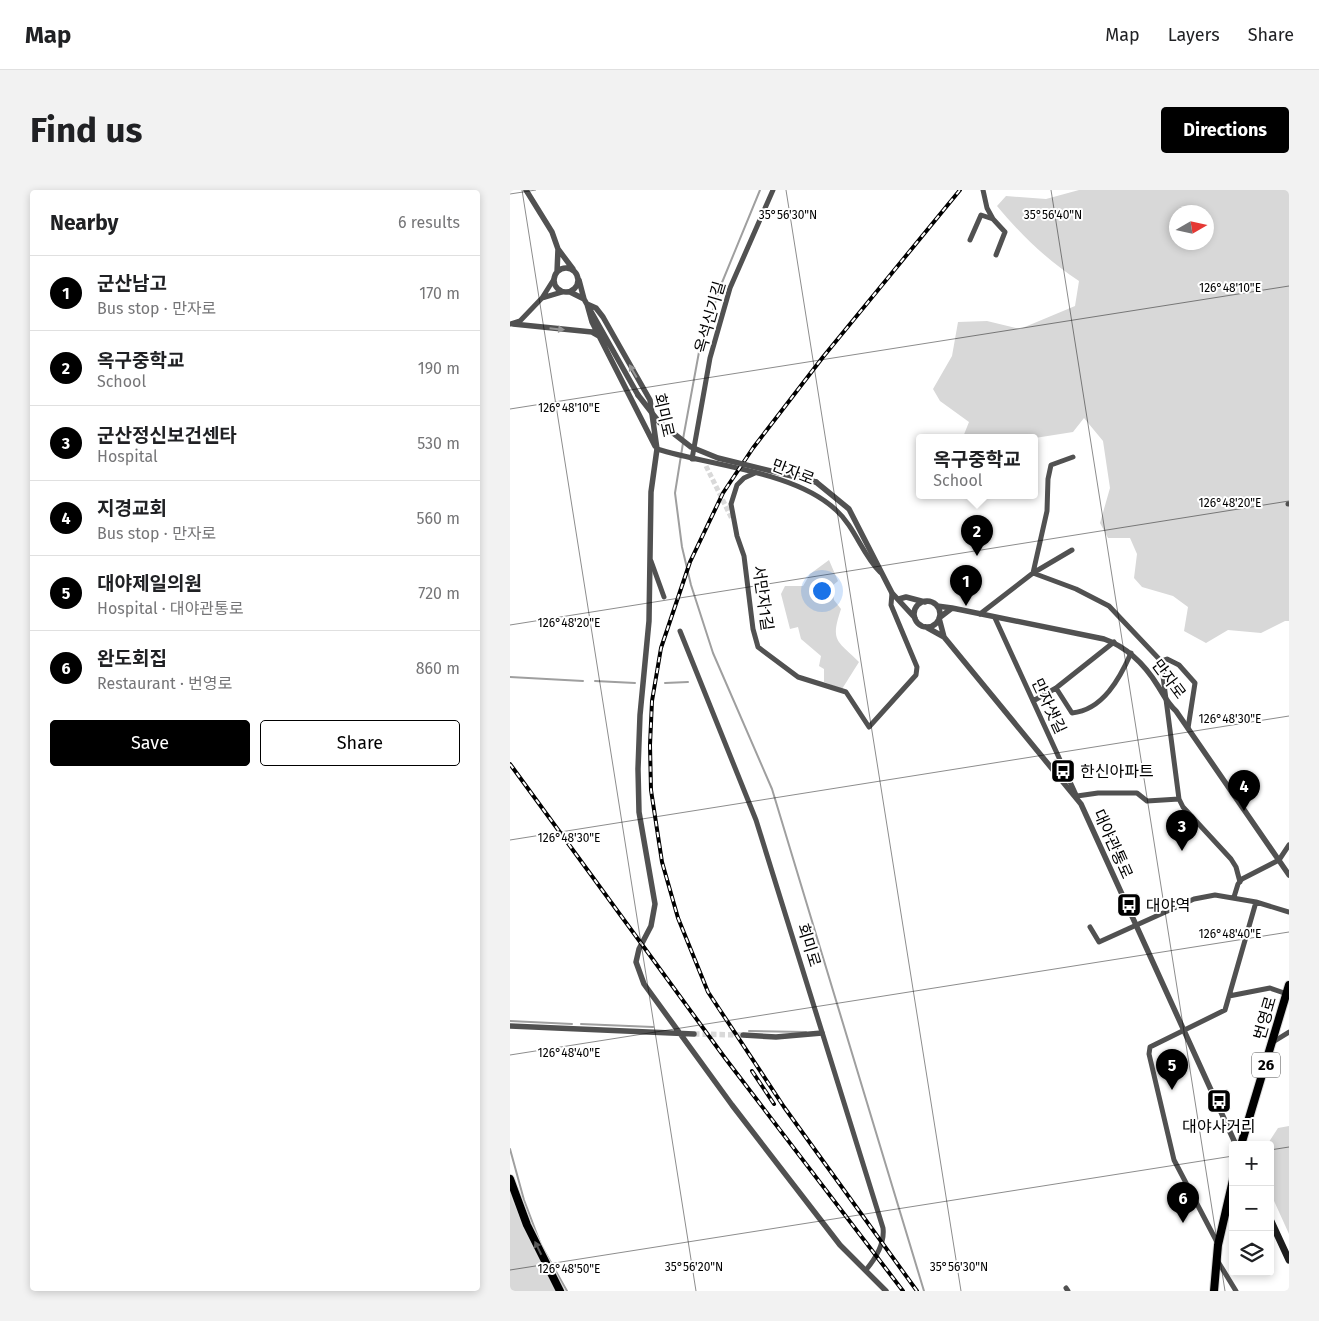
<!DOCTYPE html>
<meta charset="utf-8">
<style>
body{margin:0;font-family:"Fira Sans","Noto Sans KR",sans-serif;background:#f2f2f2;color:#202124}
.controls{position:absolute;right:15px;bottom:15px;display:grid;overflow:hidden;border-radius:5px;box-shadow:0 2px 8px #0003}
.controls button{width:45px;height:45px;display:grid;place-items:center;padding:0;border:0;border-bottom:1px solid #e0e0e0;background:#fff;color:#202124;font:25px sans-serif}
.compass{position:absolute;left:659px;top:15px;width:45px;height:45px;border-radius:50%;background:#fff;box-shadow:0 2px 8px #0003;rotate:81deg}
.you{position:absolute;left:311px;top:400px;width:18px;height:18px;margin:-12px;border:4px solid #fff;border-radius:50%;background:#1a73e8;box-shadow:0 0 0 8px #1a73e833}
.badge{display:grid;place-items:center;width:32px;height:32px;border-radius:50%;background:#000;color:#fff;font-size:16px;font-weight:700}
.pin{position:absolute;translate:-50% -41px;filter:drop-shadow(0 1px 2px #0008)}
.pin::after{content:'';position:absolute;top:26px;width:18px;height:15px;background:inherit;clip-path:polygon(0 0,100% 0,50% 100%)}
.popup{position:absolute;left:406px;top:244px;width:122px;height:65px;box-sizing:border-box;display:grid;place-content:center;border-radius:5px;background:#fff;filter:drop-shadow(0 1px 4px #0005);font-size:16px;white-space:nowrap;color:#757577}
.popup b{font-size:19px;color:#202124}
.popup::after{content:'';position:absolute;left:50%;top:100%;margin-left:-10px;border:10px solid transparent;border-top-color:#fff}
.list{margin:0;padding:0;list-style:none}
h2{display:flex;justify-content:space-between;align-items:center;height:65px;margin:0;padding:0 20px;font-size:21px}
h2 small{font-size:16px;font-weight:400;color:#757577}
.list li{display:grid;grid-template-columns:32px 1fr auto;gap:15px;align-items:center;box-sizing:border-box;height:75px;padding:0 20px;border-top:1px solid #e0e0e0}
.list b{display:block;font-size:19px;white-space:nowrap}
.list p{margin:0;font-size:16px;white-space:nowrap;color:#757577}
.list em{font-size:16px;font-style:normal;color:#757577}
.actions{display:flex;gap:10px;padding:15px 20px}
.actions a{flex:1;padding:11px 0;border:1px solid #000;border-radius:5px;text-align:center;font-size:18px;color:#000}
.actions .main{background:#000;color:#fff}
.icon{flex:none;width:28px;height:28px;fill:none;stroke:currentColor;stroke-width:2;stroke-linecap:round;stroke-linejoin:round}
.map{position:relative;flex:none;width:779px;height:1101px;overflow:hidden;border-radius:5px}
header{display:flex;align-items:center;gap:30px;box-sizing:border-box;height:70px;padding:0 25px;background:#fff;border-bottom:1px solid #e0e0e0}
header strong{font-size:24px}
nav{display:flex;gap:28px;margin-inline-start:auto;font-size:18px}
.intro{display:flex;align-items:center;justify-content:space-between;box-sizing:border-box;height:120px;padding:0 30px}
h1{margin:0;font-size:35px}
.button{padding:12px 22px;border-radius:5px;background:#000;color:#fff;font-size:18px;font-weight:700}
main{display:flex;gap:30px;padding:0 30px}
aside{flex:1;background:#fff;border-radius:5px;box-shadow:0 2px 8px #0003}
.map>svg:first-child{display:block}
</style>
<header>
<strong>Map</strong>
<nav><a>Map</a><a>Layers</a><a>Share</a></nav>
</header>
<div class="intro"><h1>Find us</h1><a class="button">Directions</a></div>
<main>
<aside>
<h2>Nearby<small>6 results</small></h2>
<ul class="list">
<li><span class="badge">1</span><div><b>군산남고</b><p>Bus stop · 만자로</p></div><em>170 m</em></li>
<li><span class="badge">2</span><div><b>옥구중학교</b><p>School</p></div><em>190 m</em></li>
<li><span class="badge">3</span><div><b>군산정신보건센타</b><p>Hospital</p></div><em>530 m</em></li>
<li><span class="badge">4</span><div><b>지경교회</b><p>Bus stop · 만자로</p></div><em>560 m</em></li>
<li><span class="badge">5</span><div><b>대야제일의원</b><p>Hospital · 대야관통로</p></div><em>720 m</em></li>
<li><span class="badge">6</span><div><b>완도회집</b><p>Restaurant · 번영로</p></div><em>860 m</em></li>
</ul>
<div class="actions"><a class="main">Save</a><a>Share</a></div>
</aside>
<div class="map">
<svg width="779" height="1101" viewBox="0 0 779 1101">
<rect width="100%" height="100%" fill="#fff"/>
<!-- green -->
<path fill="#d8d8d8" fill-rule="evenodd" d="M 569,0 L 779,0 L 779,431 L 775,431 L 751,443 L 718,440 L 696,453 L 674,441 L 678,417 L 663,406 L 632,397 L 624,388 L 627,364 L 620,348 L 598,348 L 590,333 L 600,298 L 593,251 L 574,228 L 563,242 L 525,248 L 453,247 L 459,232 L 430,211 L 423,199 L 442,166 L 448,132 L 477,131 L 510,139 L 565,116 L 569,91 C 536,69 512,46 487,16 L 496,6 L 536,9 ZM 666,22 L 696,22 L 696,52 L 666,52 Z
M 319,370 L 328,391 L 322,396 L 324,410 L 331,419 C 320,452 327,450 349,472 L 332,499 L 314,492 L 314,479 L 309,476 L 311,466 L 291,449 L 288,437 L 280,439 L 271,404 L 275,396 L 293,396 L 300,384 Z
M 779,936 L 779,1044 L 760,1002 L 760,955 L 757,955 L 768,938 Z
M 0,1001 L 3,1012 L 46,1101 L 0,1101 Z"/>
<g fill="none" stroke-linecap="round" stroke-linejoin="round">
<!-- stream -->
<path stroke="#9f9f9f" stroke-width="2" d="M 173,249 L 189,162 L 211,95 L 250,0
M 173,253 L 165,303 L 172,357 L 181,395 L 203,463 L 262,599 L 414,1101
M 0,487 L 73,491
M 85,491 L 125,493
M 155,493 L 178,492
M 0,831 L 62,834
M 71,834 L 143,837
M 239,841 L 296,842
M 0,959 L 14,1010 L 31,1055 L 57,1101"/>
<!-- minor-tunnel -->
<path stroke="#d9d9d9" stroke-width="5" stroke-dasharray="5 2.5" stroke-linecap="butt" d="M 196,276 L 222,329"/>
<!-- tertiary-tunnel -->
<path stroke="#d9d9d9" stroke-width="5.5" stroke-dasharray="5.5 3" stroke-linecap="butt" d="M 184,844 L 233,845"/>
<defs>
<path id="primary" d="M 731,955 L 779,795
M 704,1101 L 708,1055 L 723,990"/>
<path id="trunk" d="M 0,989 L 17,1035 L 50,1101"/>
</defs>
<!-- primary casing -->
<use href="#primary" stroke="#dbdbdb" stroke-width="10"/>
<!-- trunk casing -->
<use href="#trunk" stroke="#dbdbdb" stroke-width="10"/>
<!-- minor -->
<path stroke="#515151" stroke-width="5" d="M 483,29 L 495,42 L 486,65
M 460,50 L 471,25 L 483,29 L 477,18 L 473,0
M 44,89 L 32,108 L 52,102
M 0,134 L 10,131 L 32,108
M 147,259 C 201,276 285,281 326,320 C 345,337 352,364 370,382
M 563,267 L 541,275 L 538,289 L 537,321 L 523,383 L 566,399 L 599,416 L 651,471 L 669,609 L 673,617 L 721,669 L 726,677 L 730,692
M 182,269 L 200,168 L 220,98 L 263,0
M 245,283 L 234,288 L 227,295 L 221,314 L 227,346 L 234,366 L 243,439 L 248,457 L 288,487 L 336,502 L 359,537 L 406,485 L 407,477 L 381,415 L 382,403
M 778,314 L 779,314
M 141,371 L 154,407
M 470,424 L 523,383 L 562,360
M 485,428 L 567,607
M 170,441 L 246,630 L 373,1038 C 375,1054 366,1068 356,1080
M 651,471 L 657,469 L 669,475 L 685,493 L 678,538
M 546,498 L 562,523 C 593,520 610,488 621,463
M 523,511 L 546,498 L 604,452
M 567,606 L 588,603 L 627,603 L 637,611 L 669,609
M 724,707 L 728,694 L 732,689 L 769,670 L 779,655
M 580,737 L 589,752 L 684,709 L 705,705 L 746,712 L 779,722
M 719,806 L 760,798 L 777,804
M 763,852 L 779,842
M 708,1054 L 664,970 L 639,864 L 640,857 L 715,820 L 746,712
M 707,1070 L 726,1101
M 556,1098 L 558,1101"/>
<!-- tertiary -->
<path stroke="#515151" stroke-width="5.5" d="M 16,0 L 42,42 L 48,59
M44 90a12 12 0 1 1 24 0a12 12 0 1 1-24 0Z
M 47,82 L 48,59 L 63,79
M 60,102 L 74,109 L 69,90
M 74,109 L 128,205
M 77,114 L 86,118 L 93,127 L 140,210 L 147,259 L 141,302 L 139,431 L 130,525 L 128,579 L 129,622 L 145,714 L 141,736 L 129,759 L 126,772 L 134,794 L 222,915 L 330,1055 L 376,1101
M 77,114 L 82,132 L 145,256
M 3,134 L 82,142 L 89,146
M 306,292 L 339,319 L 382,403 L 405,428
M 389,409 L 396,407 L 415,412
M404 424a13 13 0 1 1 26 0a13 13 0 1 1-26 0Z
M 442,418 L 594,449 C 617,457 635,475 648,496 C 654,506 658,514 666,521 L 779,685
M 416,437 L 434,447 L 429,428 L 442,418 L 427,416
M 434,447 L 571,614 L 726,955
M 0,836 L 184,844
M 233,845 L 266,847 L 312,843"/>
<!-- secondary -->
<path stroke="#1e1e1e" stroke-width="7" d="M 760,1029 L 779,1070"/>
<!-- primary -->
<use href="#primary" stroke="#000" stroke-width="8"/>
<!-- trunk -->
<use href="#trunk" stroke="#000" stroke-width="8"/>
<defs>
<path id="rail" d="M 0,574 L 215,868 L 393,1101
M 242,881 L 264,914
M 407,1101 L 274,917 L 198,802 L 168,728 L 152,672 L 141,600 L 140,555 L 142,511 L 151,458 L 180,372 L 213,303 L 243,258 L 313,167 L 450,0"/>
</defs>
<!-- rail casing -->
<use href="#rail" stroke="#000" stroke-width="4"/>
<!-- rail -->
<use href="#rail" stroke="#fff" stroke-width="2" stroke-dasharray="5.5" stroke-linecap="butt"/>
<!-- tertiary-bridge -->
<path stroke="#515151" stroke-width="5.5" d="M 128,205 L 149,232 L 181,257 L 208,268 L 306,292"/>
</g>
<!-- one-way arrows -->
<defs><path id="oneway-solid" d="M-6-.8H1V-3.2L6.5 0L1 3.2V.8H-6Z" transform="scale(1.25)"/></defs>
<g fill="#979797">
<use href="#oneway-solid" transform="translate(47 139) rotate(6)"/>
<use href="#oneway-solid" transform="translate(123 181) rotate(-120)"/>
</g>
<use fill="#595959" href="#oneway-solid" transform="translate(28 1058) rotate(-116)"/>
<!-- ticks -->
<path fill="none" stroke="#000" stroke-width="1" stroke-opacity="0.45" d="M 12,0 L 186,1101M 276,0 L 451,1101M 541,0 L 715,1101M 0,4 L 26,0M 0,219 L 779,96M 0,435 L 779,311M 0,650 L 779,526M 0,865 L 779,742M 760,960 L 779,957M 0,1080 L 723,966"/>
<!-- icons -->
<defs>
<symbol id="bus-square" viewBox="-11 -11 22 22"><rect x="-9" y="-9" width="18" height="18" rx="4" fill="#000" stroke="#fff"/><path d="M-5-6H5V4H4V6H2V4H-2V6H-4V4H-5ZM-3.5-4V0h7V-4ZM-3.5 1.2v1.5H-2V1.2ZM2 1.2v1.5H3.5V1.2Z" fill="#fff"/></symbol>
</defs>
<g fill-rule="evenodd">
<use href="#bus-square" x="539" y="567" width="28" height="28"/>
<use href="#bus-square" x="605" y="701" width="28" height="28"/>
<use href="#bus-square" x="695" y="897" width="28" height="28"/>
</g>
<g text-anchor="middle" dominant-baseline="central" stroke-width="4" stroke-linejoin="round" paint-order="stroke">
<!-- shield labels -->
<rect fill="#fff" stroke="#4c4c4c" stroke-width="1" x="742" y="862.5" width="28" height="25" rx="4"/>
<g font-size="15" font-weight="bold" fill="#000">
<text x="756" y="875">26</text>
</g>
<!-- street labels -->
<g font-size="16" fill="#000" stroke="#fff">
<text transform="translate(200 127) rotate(-74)">옥석신기길</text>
<text transform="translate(154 225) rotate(77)">회미로</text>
<text transform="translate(283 282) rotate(21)">만자로</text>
<text transform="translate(253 408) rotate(82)">서만자1길</text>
<text transform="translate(659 489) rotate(53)">만자로</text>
<text transform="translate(539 516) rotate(65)">만자샛길</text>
<text transform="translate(603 654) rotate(66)">대야관통로</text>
<text transform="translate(299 755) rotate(73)">회미로</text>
<text transform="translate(755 828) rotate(-74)">번영로</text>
</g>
<!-- poi labels -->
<g font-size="16" fill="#000" stroke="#fff" text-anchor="start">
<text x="570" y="581">한신아파트</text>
<text x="636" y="715">대야역</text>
<text x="709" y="936" text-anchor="middle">대야사거리</text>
</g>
</g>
<g font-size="12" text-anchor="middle" fill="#000" stroke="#fff" stroke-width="4" stroke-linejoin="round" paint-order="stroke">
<text x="278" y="29">35°56'30"N</text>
<text x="543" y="29">35°56'40"N</text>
<text x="720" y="102">126°48'10"E</text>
<text x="59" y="222">126°48'10"E</text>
<text x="720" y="317">126°48'20"E</text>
<text x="59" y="437">126°48'20"E</text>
<text x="720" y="533">126°48'30"E</text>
<text x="59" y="652">126°48'30"E</text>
<text x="720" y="748">126°48'40"E</text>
<text x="59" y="867">126°48'40"E</text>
<text x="184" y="1081">35°56'20"N</text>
<text x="449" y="1081">35°56'30"N</text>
<text x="59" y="1083">126°48'50"E</text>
</g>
</svg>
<div class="controls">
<button>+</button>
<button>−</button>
<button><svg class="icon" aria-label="layers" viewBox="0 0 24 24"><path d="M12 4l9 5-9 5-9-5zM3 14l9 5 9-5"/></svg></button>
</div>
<svg class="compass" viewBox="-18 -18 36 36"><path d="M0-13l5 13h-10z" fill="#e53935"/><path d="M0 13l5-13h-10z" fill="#757577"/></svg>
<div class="you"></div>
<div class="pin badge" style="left:456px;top:416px">1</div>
<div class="pin badge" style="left:467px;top:366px">2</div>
<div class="popup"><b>옥구중학교</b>School</div>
<div class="pin badge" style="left:672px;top:661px">3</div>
<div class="pin badge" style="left:734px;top:621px">4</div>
<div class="pin badge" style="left:662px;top:900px">5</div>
<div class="pin badge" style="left:673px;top:1033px">6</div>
</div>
</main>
